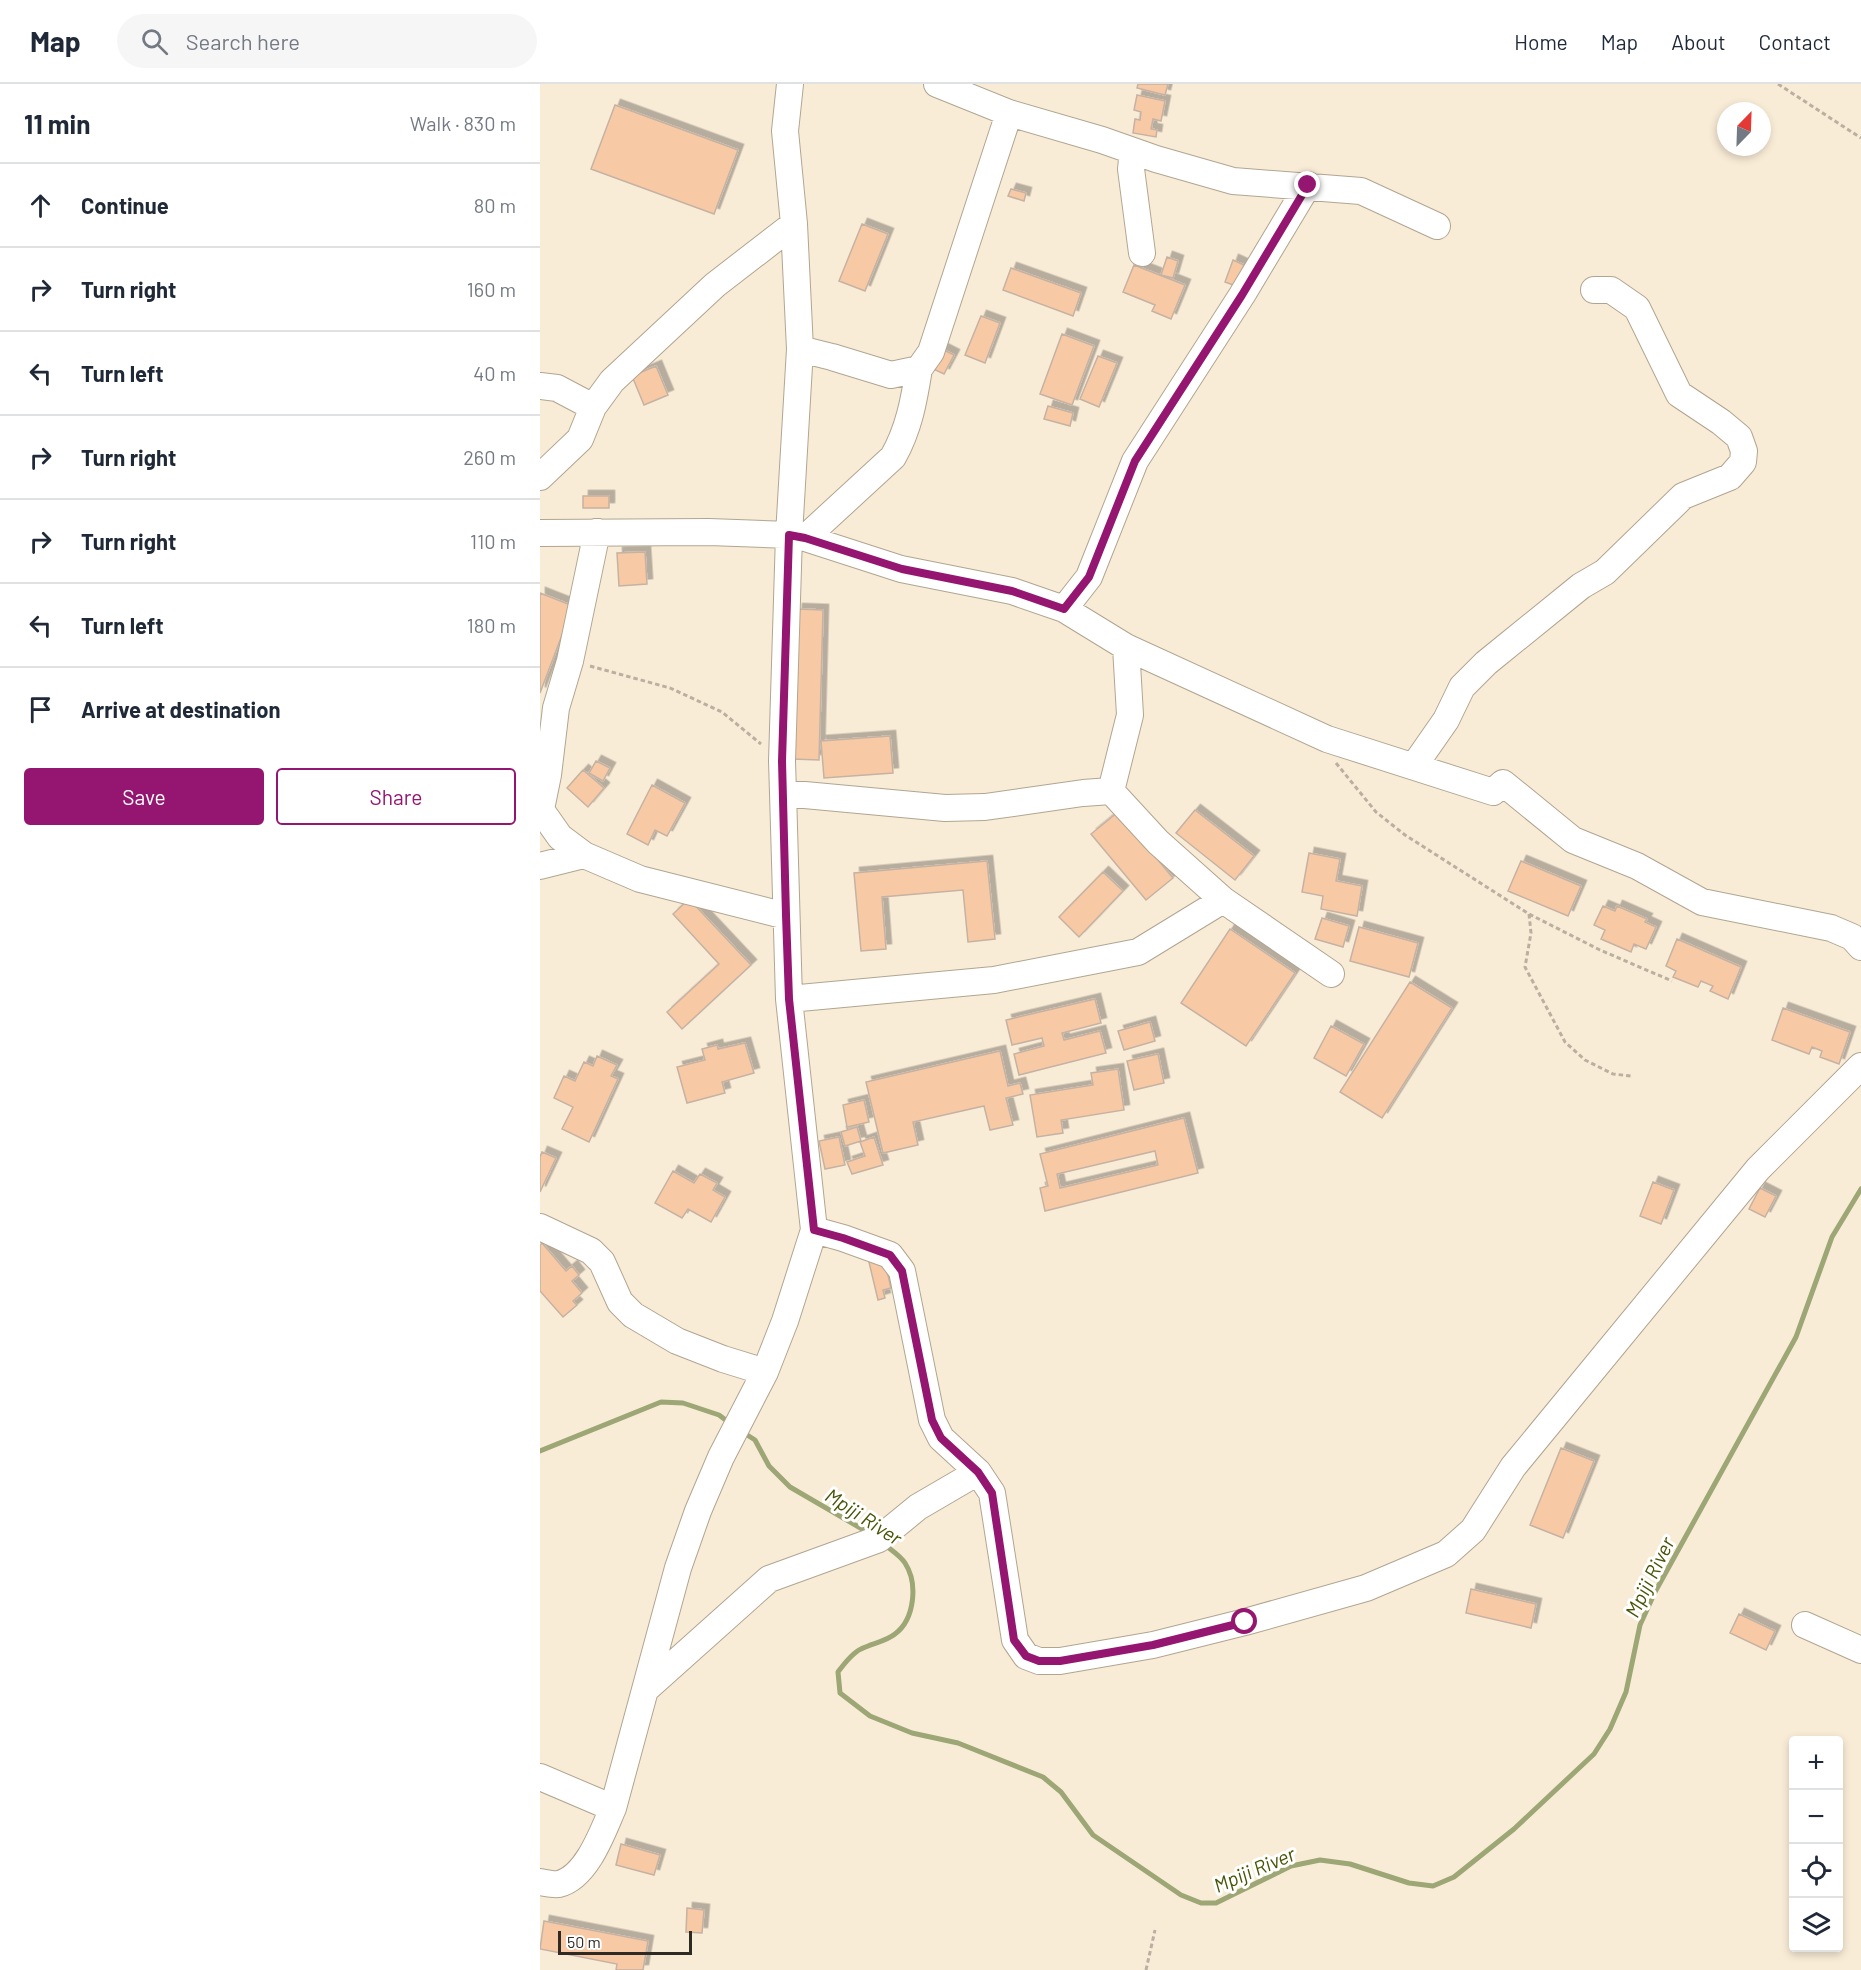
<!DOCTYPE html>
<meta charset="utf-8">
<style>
body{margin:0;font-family:Barlow,sans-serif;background:#f6f6f7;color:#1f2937}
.controls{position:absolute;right:18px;bottom:18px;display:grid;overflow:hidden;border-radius:6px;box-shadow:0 3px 9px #0003}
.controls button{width:54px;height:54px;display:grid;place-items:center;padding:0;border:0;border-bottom:2px solid #e0e1e3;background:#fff;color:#1f2937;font:30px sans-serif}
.compass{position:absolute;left:1177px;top:18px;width:54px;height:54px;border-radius:50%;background:#fff;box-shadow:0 3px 9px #0003;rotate:23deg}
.scale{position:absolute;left:18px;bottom:15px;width:134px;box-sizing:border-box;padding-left:6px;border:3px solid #2f2a23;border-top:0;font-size:16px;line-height:21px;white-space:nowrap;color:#2f2a23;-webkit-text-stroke:4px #fff;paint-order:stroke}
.stop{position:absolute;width:18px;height:18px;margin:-14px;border:4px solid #951670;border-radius:50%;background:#fff}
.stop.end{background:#951670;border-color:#fff;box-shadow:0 2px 6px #0008}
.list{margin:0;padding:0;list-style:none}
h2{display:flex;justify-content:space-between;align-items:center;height:78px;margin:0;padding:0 24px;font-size:26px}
h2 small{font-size:20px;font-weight:400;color:#747a83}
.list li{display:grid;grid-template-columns:39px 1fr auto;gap:18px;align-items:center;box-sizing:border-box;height:84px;padding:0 24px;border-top:2px solid #e0e1e3}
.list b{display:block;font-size:22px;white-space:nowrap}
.list em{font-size:20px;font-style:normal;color:#747a83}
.actions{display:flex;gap:12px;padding:18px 24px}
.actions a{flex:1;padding:14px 0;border:2px solid #951670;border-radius:6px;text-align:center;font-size:21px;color:#951670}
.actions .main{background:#951670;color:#fff}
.icon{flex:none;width:33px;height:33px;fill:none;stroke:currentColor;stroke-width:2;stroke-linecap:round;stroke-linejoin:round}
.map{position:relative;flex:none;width:1321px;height:1886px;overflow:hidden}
header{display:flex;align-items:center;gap:36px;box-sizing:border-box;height:84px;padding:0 30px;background:#fff;border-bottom:2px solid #e0e1e3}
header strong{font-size:28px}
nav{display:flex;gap:33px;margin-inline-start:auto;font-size:21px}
.search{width:420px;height:54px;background:#f6f6f7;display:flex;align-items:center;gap:15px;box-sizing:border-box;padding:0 21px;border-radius:33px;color:#747a83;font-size:22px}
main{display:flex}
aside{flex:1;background:#fff}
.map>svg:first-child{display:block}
</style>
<header>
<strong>Map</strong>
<div class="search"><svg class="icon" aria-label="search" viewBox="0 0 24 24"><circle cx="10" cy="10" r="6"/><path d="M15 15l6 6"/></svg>Search here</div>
<nav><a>Home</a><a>Map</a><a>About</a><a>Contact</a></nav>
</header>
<main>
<aside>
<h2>11 min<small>Walk · 830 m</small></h2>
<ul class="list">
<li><svg class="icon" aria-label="ahead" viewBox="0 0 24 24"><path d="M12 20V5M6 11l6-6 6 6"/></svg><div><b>Continue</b></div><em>80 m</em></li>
<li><svg class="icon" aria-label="right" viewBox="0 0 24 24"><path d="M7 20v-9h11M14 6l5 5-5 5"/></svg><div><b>Turn right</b></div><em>160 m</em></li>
<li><svg class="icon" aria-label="left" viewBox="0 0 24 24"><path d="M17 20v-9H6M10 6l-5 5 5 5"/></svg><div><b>Turn left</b></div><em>40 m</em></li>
<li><svg class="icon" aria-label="right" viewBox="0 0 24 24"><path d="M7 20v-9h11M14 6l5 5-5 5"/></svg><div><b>Turn right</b></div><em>260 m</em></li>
<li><svg class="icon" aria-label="right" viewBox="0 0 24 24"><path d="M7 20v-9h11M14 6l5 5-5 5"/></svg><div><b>Turn right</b></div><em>110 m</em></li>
<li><svg class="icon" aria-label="left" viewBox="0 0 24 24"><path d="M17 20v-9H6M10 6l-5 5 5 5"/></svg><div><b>Turn left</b></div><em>180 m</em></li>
<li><svg class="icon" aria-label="arrive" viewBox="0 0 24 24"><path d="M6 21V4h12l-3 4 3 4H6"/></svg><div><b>Arrive at destination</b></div></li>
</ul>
<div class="actions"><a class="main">Save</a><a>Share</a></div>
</aside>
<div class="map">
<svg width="1321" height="1886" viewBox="0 0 1321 1886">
<defs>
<filter id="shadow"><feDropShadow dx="5.5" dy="-5.5" stdDeviation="0" flood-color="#0004"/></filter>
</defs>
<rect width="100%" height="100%" fill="#f9ecd7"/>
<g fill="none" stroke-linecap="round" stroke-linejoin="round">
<!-- stream -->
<path stroke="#9da675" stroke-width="5" d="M 201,1347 L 215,1356 L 229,1382 L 250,1403 L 329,1449
M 0,1367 L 121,1318 L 143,1319 L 179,1331 L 191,1340
M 344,1460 C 351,1466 360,1471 365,1479 C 378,1499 375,1535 355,1550 C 345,1558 332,1559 321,1565 C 312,1569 304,1580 298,1588 L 300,1609 L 330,1632 L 372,1649 L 418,1659 L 503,1693 L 521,1708 L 553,1751 L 641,1811 L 661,1819 L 676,1819 L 751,1782 L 780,1776 L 810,1780 L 869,1799 L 893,1802 L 914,1793 L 974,1745 L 1054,1670 L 1070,1645 L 1086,1608 L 1100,1541 L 1115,1508 L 1256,1253 L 1292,1153 L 1321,1105"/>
</g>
<!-- building -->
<path fill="#f7caa5" stroke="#c6b2a3" stroke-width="1.5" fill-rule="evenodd" filter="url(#shadow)" d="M 598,0 L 628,0 L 625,11 L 597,4 Z
M 597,11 L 625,17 L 621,37 L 613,35 L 611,45 L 617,46 L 616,53 L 593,49 L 595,35 L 600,36 L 601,28 L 594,26 Z
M 75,21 L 198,66 L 174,130 L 51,85 Z
M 471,105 L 486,109 L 484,117 L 468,112 Z
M 322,140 L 348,150 L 325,207 L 299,197 Z
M 627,173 L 638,177 L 633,194 L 621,191 Z
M 693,176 L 704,181 L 696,202 L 685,198 Z
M 594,181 L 645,201 L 631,235 L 612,227 L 615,221 L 583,208 Z
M 471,184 L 541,209 L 533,232 L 463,206 Z
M 441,232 L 460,239 L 445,279 L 425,271 Z
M 522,250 L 554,262 L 532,321 L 500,310 Z
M 398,263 L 414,271 L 404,290 L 389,283 Z
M 558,272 L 577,279 L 559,323 L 540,315 Z
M 116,282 L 128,311 L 104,321 L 92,292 Z
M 508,322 L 533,329 L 530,342 L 504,335 Z
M 43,412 L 69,412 L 69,424 L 43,424 Z
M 105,468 L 107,500 L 79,502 L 77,469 Z
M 0,509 L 33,522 L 0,609 Z
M 257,525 L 283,526 L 279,676 L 252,675 Z
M 350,652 L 353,689 L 284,694 L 281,657 Z
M 56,677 L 70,684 L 63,697 L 49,689 Z
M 43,686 L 64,704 L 48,723 L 27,704 Z
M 112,701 L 145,719 L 127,752 L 115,746 L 108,761 L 87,750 Z
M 655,726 L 714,772 L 695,796 L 636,749 Z
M 578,728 L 633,794 L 606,816 L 551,750 Z
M 769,769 L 800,775 L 796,797 L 822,802 L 817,832 L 781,825 L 783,812 L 762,808 Z
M 447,777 L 455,855 L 428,858 L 423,806 L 342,813 L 346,865 L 321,867 L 314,789 Z
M 981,777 L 1041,802 L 1028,832 L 968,807 Z
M 563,788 L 583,807 L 539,853 L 519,833 Z
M 149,815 L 211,881 L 142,945 L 127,928 L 179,880 L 133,830 Z
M 1063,822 L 1075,827 L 1077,822 L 1107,835 L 1105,838 L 1116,843 L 1106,865 L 1094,860 L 1091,868 L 1061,855 L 1065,846 L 1054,841 Z
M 782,834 L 809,842 L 803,863 L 775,855 Z
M 819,843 L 878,859 L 869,893 L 810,877 Z
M 690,845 L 755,889 L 706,962 L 641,919 Z
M 1137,855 L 1201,883 L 1188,915 L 1170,907 L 1173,902 L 1161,897 L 1158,903 L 1133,893 L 1136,887 L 1126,882 Z
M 870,898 L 912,924 L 842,1034 L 800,1008 Z
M 555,915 L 561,939 L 522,949 L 524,956 L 560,947 L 566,969 L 479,991 L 474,970 L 504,962 L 502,954 L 472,961 L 466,936 Z
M 1243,924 L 1310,948 L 1299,980 L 1280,973 L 1282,967 L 1272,963 L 1269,970 L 1232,956 Z
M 610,938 L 615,957 L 584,966 L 578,947 Z
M 791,942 L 824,960 L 806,992 L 774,974 Z
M 205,959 L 214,989 L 182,998 L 185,1009 L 147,1019 L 137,983 L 165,976 L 162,965 L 177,961 L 178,965 Z
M 460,967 L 468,1002 L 480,999 L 483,1010 L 466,1014 L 473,1041 L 450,1046 L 444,1022 L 373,1038 L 378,1061 L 343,1069 L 326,998 Z
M 618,970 L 624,999 L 594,1006 L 587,977 Z
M 57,972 L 77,981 L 71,992 L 78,995 L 49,1058 L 22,1045 L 33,1023 L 14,1014 L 24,992 L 35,997 L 44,978 L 53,982 Z
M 578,985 L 584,1026 L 521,1036 L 523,1049 L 497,1053 L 490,1011 L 553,1001 L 551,989 Z
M 324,1016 L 329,1038 L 307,1043 L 303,1021 Z
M 644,1034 L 658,1089 L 505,1127 L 500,1104 L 508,1102 L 500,1070 ZM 615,1067 L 618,1081 L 520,1104 L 517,1090 Z
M 317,1043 L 321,1057 L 305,1062 L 301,1048 Z
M 299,1053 L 305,1081 L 285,1085 L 279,1057 Z
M 334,1053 L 343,1081 L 312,1090 L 307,1078 L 325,1072 L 320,1058 Z
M 2,1068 L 16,1074 L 0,1108 L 0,1073 Z
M 133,1087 L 154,1099 L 160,1090 L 177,1099 L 173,1106 L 185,1113 L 171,1138 L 148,1125 L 142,1134 L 115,1119 Z
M 1113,1098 L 1134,1106 L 1121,1140 L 1100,1132 Z
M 1220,1104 L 1236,1112 L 1225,1133 L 1209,1125 Z
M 2,1159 L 26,1187 L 32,1182 L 39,1191 L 32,1197 L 42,1209 L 33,1217 L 37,1221 L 23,1233 L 0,1207 L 0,1161 Z
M 343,1170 L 351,1204 L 343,1206 L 345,1214 L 338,1216 L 328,1174 Z
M 1021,1364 L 1054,1377 L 1023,1454 L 990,1441 Z
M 931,1505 L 996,1520 L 991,1544 L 926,1529 Z
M 1199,1530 L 1235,1547 L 1226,1566 L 1190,1549 Z
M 81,1760 L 120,1771 L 114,1791 L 76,1781 Z
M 147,1824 L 164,1826 L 162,1849 L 146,1848 Z
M 4,1837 L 108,1857 L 103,1886 L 76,1886 L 77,1880 L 0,1865 Z"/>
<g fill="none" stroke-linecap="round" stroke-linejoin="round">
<defs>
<path id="minor" d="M 397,0 L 469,29 L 562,56 L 616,75 L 693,97 L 821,107 L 897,142
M 593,67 L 591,85 L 602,169
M 260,265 L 292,273 L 351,291 L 379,285 L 391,268 L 469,29
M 0,302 L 17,304 L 53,323
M 0,393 L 40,355 L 53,323 L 72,297 L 175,201 L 254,140
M 0,449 L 169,448 L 249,451 L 265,454 L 361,485 L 472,507 L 524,525 L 586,563 L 787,655 L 953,708 L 963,699 L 1033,756 L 1097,782 L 1162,818 L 1291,844 L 1312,853 L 1321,863
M 265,454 L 353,373 C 369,345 374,316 379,285
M 524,525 L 549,493 L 595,377 L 702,211 L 768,101
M 586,563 L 590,631 L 571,707 L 618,758 L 683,816 L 791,890
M 874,682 L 906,636 L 922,603 L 946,579 L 1041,502 L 1065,488 L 1143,412 L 1190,393 L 1203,378 L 1204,367 L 1199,353 L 1181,338 L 1139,310 L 1097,224 L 1071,206 L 1054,206
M 243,709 L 405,724 L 445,723 L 543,709 L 571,707
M 1,726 L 20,753 L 44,771 L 100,795 L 246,832
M 0,730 L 8,691 L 16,624 L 30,577 L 57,448
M 0,782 L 44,771
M 249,915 L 454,896 L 598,868 L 683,816
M 0,1143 L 51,1167 L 62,1178 L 80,1218 L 93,1231 L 137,1257 L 183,1275 L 225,1288
M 274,1146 L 303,1154 L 350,1171 L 362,1187 L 392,1336 L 401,1354 L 438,1388 L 452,1409 L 475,1556 L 486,1572 L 499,1577 L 520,1577 L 613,1561 L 705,1538 L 826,1504 L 906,1470 L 933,1446 L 973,1383 L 1218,1085 L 1321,982
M 1265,1541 L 1321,1566
M 106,1605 L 229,1495 L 339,1455 L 378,1423 L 438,1388
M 0,1693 L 73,1724
M 0,1798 C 6,1799 14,1801 19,1800 C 47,1793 63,1747 73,1724 L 138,1484 L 158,1427 L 181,1373 L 225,1288 L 245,1237 L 274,1146 L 249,915 L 243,709 L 242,677 L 249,451 L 260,265 L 254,140 L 245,47 L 250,0"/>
</defs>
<!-- minor casing -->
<use href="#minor" stroke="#b1a591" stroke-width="28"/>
<!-- path -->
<path stroke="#bbb0a0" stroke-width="3" stroke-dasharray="4.5 3" stroke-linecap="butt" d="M 1238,0 L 1321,54
M 50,582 L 130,604 L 182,628 L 221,660
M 796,679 L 836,728 L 865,751 L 989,830 L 1060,866 L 1132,897
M 989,830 L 991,849 L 985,883 L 1025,958 L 1045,976 L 1073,990 L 1091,992
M 606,1886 L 615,1846"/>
<!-- minor -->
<use href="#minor" stroke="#fff" stroke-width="26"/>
</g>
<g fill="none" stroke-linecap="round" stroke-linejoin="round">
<!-- route -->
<path stroke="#951670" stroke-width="8" d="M 705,1538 L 613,1561 L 520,1577 L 499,1577 L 486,1572 L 474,1556 L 452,1409 L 438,1388 L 401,1354 L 392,1336 L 362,1187 L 350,1171 L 303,1154 L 274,1146 L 249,915 L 246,831 L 242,677 L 249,451 L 265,454 L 362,485 L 472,507 L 524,525 L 549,493 L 595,377 L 702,211 L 768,101"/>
</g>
<g text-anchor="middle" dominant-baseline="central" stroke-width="6" stroke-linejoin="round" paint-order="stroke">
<!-- water labels -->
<g font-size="20" font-style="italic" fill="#485406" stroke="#fff">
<text transform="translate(324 1432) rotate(33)">Mpiji River</text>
<text transform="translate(1109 1493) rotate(-64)">Mpiji River</text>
<text transform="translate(714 1785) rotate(-23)">Mpiji River</text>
</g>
</g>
</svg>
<div class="controls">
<button>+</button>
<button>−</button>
<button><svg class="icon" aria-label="locate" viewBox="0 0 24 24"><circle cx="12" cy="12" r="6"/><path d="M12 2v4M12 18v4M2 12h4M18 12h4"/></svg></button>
<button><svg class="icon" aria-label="layers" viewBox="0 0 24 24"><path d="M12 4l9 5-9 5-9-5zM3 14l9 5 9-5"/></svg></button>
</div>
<svg class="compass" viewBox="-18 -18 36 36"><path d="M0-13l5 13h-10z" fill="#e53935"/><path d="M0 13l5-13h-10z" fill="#747a83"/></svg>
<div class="scale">50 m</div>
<div class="stop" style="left:705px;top:1538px"></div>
<div class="stop end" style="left:768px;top:101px"></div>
</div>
</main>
